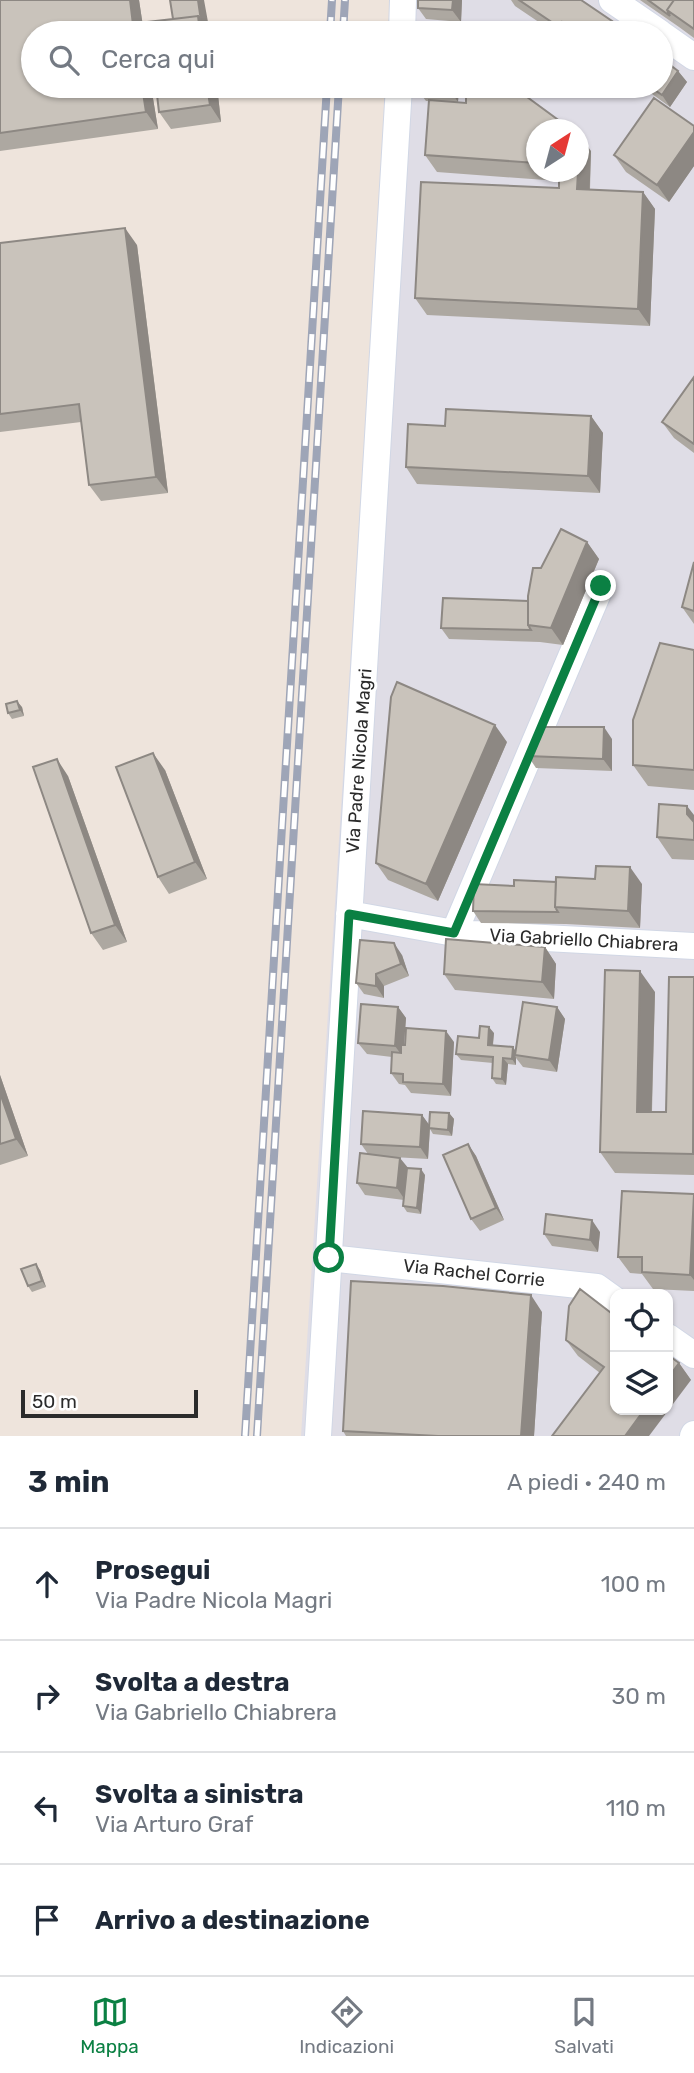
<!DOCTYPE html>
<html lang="it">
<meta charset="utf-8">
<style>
body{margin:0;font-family:Rubik,sans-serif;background:#f2f2f3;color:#1f2937}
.controls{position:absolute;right:21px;bottom:21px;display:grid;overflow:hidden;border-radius:14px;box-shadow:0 2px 5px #0004}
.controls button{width:63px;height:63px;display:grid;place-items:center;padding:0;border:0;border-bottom:2px solid #e0e1e3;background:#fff;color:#1f2937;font:35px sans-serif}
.compass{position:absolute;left:526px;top:119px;width:63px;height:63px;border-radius:50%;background:#fff;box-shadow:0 2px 5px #0004;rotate:36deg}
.scale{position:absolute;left:21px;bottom:18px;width:177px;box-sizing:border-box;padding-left:7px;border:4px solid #2b2b2b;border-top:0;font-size:19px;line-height:24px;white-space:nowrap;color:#2b2b2b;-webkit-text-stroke:5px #fff;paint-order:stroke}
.stop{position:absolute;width:21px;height:21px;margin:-16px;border:5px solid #0b8043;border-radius:50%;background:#fff}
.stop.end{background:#0b8043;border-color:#fff;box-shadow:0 2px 7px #0008}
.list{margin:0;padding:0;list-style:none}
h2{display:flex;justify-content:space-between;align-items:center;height:91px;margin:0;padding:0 28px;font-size:30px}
h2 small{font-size:23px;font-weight:400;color:#747a83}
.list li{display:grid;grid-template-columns:46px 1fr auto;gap:21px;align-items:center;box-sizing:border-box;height:112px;padding:0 28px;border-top:2px solid #e0e1e3}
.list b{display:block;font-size:26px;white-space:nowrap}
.list p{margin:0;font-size:23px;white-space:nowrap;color:#747a83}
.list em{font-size:23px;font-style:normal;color:#747a83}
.icon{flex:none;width:38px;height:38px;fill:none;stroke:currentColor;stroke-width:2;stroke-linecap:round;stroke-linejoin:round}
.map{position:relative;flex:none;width:694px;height:1436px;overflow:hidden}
.search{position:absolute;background:#fff;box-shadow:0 2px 5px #0004;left:21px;right:21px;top:21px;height:77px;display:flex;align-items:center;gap:18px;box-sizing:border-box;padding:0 24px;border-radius:38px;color:#747a83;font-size:26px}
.sheet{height:539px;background:#fff}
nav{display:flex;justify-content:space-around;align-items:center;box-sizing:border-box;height:98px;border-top:2px solid #e0e1e3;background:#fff;font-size:19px;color:#747a83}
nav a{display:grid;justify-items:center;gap:4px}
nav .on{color:#0b8043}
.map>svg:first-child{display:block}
</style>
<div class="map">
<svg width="694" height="1436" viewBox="0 0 694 1436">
<rect width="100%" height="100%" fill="#eee4dc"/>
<!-- industrial -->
<path fill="#dfdde6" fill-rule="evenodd" d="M 391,0 L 694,0 L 694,1436 L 301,1436 L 387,86 L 661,86 L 661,33 L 390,33 ZM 536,130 L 578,130 L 578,172 L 536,172 ZM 615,1294 L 668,1294 L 668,1410 L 615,1410 Z"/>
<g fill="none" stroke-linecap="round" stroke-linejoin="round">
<defs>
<path id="minor" d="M 612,0 L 660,33
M 402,33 L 403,0
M 661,34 L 694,57
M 349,914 L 454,933 L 694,946
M 454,933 L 601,586
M 329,1258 L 597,1287 L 615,1300
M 668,1337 L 694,1355
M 318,1436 L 399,86
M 693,1436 L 694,1434"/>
</defs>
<!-- minor casing -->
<use href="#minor" stroke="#d1d7e5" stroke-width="28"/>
<!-- minor -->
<use href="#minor" stroke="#fff" stroke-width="26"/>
<defs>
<path id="rail" d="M 330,33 L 332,0
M 343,33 L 345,0
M 245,1436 L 327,86
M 257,1436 L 339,86"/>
</defs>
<!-- rail casing -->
<use href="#rail" stroke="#9ea5b7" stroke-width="8"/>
<!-- rail -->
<use href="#rail" stroke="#fff" stroke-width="5" stroke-dasharray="16" stroke-linecap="butt"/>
</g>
<!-- wall -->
<path fill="#ada8a1" d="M 0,0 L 139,0 L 144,33 L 33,33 L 33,86 L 151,86 L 158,129 L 0,151 Z
M 462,0 L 461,22 L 426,19 L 418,8 Z
M 511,0 L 581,0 L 612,21 L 616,26 L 625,33 L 555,33 L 515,6 Z
M 640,0 L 694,0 L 694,38 L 679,27 Z
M 678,71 L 687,82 L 670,107 L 641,86 L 661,86 Z
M 156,86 L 217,86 L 221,122 L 171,129 L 159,112 Z
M 459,86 L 458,102 L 436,101 L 536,130 L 536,172 L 578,172 L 591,151 L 590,190 L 643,192 L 655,209 L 650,326 L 427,315 L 415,298 L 559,188 L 559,181 L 437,172 L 425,155 L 429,101 L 426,101 L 417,89 Z
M 694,126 L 694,166 L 669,202 L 626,172 L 614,155 Z
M 0,243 L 137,245 L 168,493 L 101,501 L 89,485 L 81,422 L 0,432 Z
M 694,377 L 694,453 L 674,438 L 662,422 Z
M 591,416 L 603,433 L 600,493 L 417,484 L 406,467 Z
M 587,542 L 599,559 L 563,645 L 540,642 L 449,639 L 441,628 L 528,601 L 541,568 Z
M 694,562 L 694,624 L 682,607 Z
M 694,650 L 694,790 L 648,786 L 633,765 Z
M 22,707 L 24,716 L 12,719 L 8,713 Z
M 612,739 L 612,771 L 536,768 L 528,756 Z
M 507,742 L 438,901 L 388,880 L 376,863 Z
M 165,770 L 207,879 L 169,894 L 158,877 Z
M 68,776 L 127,942 L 103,950 L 91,933 Z
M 694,815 L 694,860 L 672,859 L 657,837 Z
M 556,882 L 642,884 L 640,928 L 566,924 L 481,923 L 473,911 L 514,886 Z
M 545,947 L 556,964 L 554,999 L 455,990 L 444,974 Z
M 402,955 L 409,976 L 384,986 L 384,998 L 364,994 L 356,983 Z
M 694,977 L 694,1175 L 615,1173 L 600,1152 L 655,992 L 652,1112 L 666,1112 Z
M 398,1007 L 406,1018 L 404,1045 L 454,1042 L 451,1096 L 411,1093 L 405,1085 L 399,1084 L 391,1073 L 392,1057 L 367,1054 L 358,1043 Z
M 557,1007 L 565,1019 L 557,1072 L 523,1067 L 516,1058 L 516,1065 L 508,1064 L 506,1085 L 496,1084 L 492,1078 L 493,1063 L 461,1060 L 456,1054 L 479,1038 L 494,1033 L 493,1046 L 515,1051 Z
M 0,1075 L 28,1156 L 0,1165 Z
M 449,1113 L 454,1119 L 452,1136 L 433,1134 L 430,1129 L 428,1159 L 393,1157 L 407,1168 L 425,1175 L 421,1214 L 407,1212 L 403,1206 L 404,1200 L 365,1195 L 357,1183 L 368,1154 L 361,1144 L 422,1115 L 429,1125 Z
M 468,1144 L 476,1156 L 504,1220 L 480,1231 L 471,1219 Z
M 694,1194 L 694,1291 L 653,1289 L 642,1274 L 630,1273 L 618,1257 Z
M 600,1232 L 598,1252 L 552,1246 L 544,1234 Z
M 40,1270 L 46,1287 L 32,1292 L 28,1286 Z
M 542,1312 L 534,1436 L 346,1436 L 343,1431 Z
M 566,1340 L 679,1363 L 691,1380 L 600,1373 L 578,1356 Z"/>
<!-- shaded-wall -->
<path fill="#8d8883" d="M 130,0 L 139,0 L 144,33 L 134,33 Z
M 198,0 L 204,0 L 210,33 L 201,21 Z
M 453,0 L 462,0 L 461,22 L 452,10 Z
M 198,16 L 210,33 L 200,33 Z
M 612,21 L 620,33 L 603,33 Z
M 562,22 L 571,33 L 563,33 L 559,27 Z
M 678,71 L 687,82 L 670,107 L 662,95 Z
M 142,86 L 151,86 L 158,129 L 146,112 Z
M 207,86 L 217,86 L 221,122 L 210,105 Z
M 450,86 L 459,86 L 458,102 L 450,90 Z
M 694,132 L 694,166 L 669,202 L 657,185 Z
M 579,134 L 591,151 L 589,206 L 577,189 Z
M 643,192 L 655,209 L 650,326 L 638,309 Z
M 125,228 L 137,245 L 168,493 L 156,477 Z
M 591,416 L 603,433 L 600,493 L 588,476 Z
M 587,542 L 599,559 L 563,645 L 551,628 Z
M 17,701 L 22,707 L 24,716 L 20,710 Z
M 495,725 L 507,742 L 438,901 L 426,884 Z
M 604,727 L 612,739 L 612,771 L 603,759 Z
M 153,753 L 165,770 L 207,879 L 195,862 Z
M 57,759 L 68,776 L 127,942 L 115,925 Z
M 687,806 L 694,815 L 694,824 L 687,814 Z
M 630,867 L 642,884 L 640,928 L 628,911 Z
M 394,943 L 402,955 L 409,976 L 401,964 Z
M 545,947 L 556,964 L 554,999 L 542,982 Z
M 640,971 L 655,992 L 651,1133 L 637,1112 Z
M 376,974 L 384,986 L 384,998 L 376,986 Z
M 398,1007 L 406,1018 L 403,1057 L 395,1046 Z
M 557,1007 L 565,1019 L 557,1072 L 549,1060 Z
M 489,1027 L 494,1033 L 492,1051 L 488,1045 Z
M 446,1031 L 454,1042 L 451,1096 L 443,1084 Z
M 513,1047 L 517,1053 L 515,1055 L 516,1058 L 516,1065 L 512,1059 Z
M 503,1058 L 508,1064 L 506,1085 L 502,1079 Z
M 0,1075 L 28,1156 L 16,1139 L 0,1093 Z
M 449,1113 L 454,1119 L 452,1136 L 448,1130 Z
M 422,1115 L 430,1126 L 428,1159 L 420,1147 Z
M 468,1144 L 476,1156 L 504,1220 L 496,1208 Z
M 400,1158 L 409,1169 L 405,1200 L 397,1188 Z
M 421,1169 L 425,1175 L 421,1214 L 417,1208 Z
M 694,1194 L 694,1280 L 690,1275 Z
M 592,1220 L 600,1232 L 598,1252 L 590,1240 Z
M 36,1264 L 40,1270 L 46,1287 L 42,1281 Z
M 531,1295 L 542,1312 L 534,1436 L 521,1436 Z
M 679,1363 L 691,1380 L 649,1436 L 625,1436 L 644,1410 L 668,1410 L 668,1378 Z"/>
<!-- building -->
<path fill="#c9c3bb" stroke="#8d8883" stroke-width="2" d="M 0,0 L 130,0 L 134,33 L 33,33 L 33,86 L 142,86 L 146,112 L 0,133 Z
M 170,0 L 198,0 L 201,21 L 198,16 L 173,19 Z
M 418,0 L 453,0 L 452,10 L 418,8 Z
M 519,0 L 581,0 L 612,21 L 603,33 L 579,33 L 562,22 L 559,27 Z
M 648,0 L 674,0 L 667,10 L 670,16 Z
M 674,0 L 694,0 L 694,29 L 667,10 Z
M 198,16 L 200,33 L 149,33 L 148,22 Z
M 616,26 L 625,33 L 611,33 Z
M 661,58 L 678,71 L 662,95 L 649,86 L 661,86 Z
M 156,86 L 207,86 L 210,105 L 159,112 Z
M 417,86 L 450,86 L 450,90 L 417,89 Z
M 466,86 L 512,86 L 572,130 L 536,130 L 536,163 L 425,155 L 429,100 L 466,103 Z
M 654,98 L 694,126 L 694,132 L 657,185 L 614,155 Z
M 559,172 L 578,172 L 577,189 L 643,192 L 638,309 L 415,298 L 421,182 L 559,188 Z
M 125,228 L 156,477 L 89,485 L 79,404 L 0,414 L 0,243 Z
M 694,377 L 694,444 L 662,422 Z
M 446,409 L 591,416 L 588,476 L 406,467 L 408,424 L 445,426 Z
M 561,529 L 587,542 L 551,628 L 528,625 L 528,596 L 533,568 L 541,568 Z
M 694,562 L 694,611 L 682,607 Z
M 443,598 L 528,601 L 528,625 L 531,630 L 441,628 Z
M 660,643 L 694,650 L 694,770 L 633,765 L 633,720 Z
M 397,682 L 495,725 L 426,884 L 376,863 L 391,697 Z
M 17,701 L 20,710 L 8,713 L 6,704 Z
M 544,727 L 604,727 L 603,759 L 528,756 Z
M 153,753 L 195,862 L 158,877 L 116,767 Z
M 57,759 L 115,925 L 91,933 L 33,767 Z
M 659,804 L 687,806 L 687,814 L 694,822 L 694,840 L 657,837 Z
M 596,866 L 630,867 L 628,911 L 555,907 L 556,877 L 595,879 Z
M 514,880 L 556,882 L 555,907 L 558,912 L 473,911 L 474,884 L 514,886 Z
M 446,939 L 545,947 L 542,982 L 444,974 Z
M 360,940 L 394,943 L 401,964 L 376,974 L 376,986 L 356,983 Z
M 605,970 L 640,971 L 637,1112 L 666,1112 L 669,977 L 694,977 L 693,1154 L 600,1152 Z
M 523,1002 L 557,1007 L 549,1060 L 515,1055 Z
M 361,1004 L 398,1007 L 395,1046 L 358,1043 Z
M 480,1026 L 489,1027 L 488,1045 L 513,1047 L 512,1059 L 503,1058 L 502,1079 L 492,1078 L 493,1057 L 456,1054 L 458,1036 L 479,1038 Z
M 406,1028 L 446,1031 L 443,1084 L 403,1082 L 403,1074 L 391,1073 L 392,1052 L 401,1053 L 401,1045 L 405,1045 Z
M 0,1093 L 16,1139 L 0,1144 Z
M 363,1111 L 422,1115 L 420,1147 L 361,1144 Z
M 430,1112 L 449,1113 L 448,1130 L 429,1128 Z
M 468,1144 L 496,1208 L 471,1219 L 443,1155 Z
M 360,1153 L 400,1158 L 397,1188 L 357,1183 Z
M 407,1168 L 421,1169 L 417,1208 L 403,1206 Z
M 622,1191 L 694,1194 L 690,1275 L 642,1272 L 642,1257 L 618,1257 Z
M 546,1214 L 592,1220 L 590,1240 L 544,1234 Z
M 36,1264 L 42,1281 L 28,1286 L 21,1269 Z
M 351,1281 L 443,1286 L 531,1295 L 521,1436 L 438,1436 L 343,1431 Z
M 580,1289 L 615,1316 L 615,1410 L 644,1410 L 625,1436 L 552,1436 L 604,1367 L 566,1340 L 569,1306 Z
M 668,1355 L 679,1363 L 668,1378 Z"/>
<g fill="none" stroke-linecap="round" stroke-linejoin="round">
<!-- route -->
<path stroke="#0b8043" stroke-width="9" d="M 329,1258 L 349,914 L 454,933 L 601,586"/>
</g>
<g text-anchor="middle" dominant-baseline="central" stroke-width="6" stroke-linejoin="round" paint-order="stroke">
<!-- street labels -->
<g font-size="18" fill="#2b2b2b" stroke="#fff">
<text transform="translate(359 761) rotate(-86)">Via Padre Nicola Magri</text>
<text transform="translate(584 940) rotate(3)">Via Gabriello Chiabrera</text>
<text transform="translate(474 1273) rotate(6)">Via Rachel Corrie</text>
</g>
</g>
</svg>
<div class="controls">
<button><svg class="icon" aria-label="locate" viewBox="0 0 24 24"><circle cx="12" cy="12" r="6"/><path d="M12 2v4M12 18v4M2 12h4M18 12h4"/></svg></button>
<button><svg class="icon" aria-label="layers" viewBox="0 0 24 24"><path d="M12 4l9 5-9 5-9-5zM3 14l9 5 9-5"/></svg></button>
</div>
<svg class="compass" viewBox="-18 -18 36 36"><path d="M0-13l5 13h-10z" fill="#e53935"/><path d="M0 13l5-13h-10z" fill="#747a83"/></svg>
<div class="scale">50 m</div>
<div class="stop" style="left:329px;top:1258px"></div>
<div class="stop end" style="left:601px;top:586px"></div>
<div class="search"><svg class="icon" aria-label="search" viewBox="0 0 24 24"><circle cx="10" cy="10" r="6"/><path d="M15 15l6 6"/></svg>Cerca qui</div>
</div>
<section class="sheet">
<h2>3 min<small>A piedi · 240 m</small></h2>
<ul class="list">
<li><svg class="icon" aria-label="ahead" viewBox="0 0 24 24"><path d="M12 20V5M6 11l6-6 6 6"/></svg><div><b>Prosegui</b><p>Via Padre Nicola Magri</p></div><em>100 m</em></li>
<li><svg class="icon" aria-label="right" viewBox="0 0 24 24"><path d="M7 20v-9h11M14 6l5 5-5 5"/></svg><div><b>Svolta a destra</b><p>Via Gabriello Chiabrera</p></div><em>30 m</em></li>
<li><svg class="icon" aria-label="left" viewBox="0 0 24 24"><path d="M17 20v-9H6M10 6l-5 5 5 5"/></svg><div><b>Svolta a sinistra</b><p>Via Arturo Graf</p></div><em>110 m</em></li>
<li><svg class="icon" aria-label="arrive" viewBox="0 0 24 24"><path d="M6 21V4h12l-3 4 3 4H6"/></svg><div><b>Arrivo a destinazione</b></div></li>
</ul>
</section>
<nav>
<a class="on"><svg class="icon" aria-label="map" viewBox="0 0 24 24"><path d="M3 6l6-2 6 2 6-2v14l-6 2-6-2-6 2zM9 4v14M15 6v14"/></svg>Mappa</a>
<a><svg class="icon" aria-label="directions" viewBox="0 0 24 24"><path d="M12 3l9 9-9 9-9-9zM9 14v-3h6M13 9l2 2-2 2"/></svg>Indicazioni</a>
<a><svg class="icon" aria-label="saved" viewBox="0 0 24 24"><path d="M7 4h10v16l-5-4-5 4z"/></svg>Salvati</a>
</nav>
